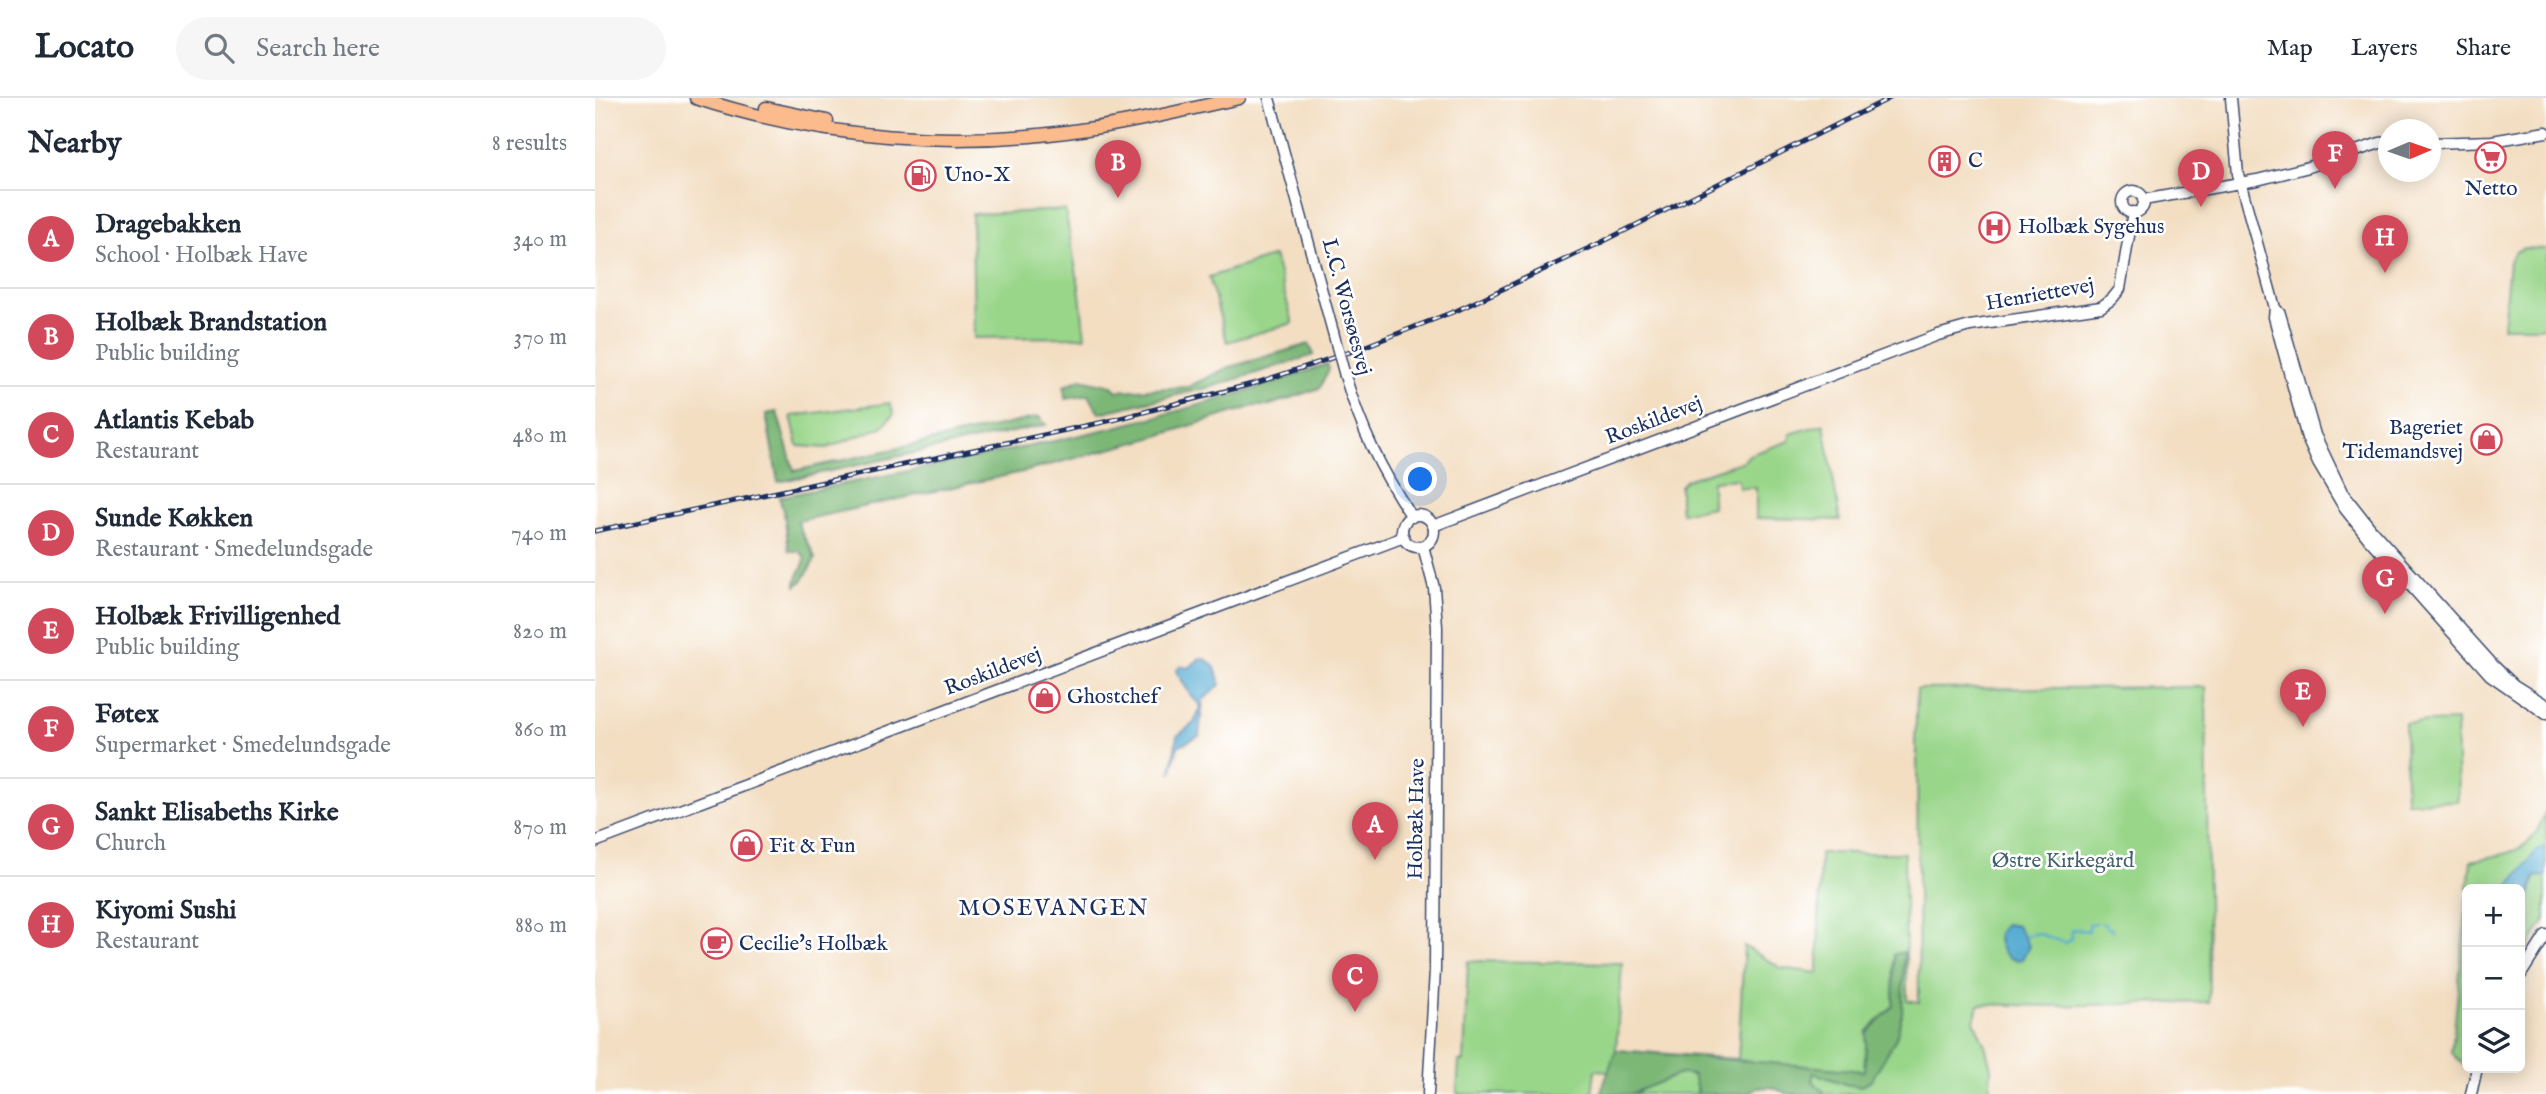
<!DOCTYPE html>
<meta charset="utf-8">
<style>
body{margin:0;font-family:"IM FELL English",serif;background:#f6f6f7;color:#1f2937}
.controls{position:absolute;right:21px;bottom:21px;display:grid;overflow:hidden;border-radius:10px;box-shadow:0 4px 18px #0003}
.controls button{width:63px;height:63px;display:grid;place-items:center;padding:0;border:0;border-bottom:2px solid #e0e1e3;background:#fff;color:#1f2937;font:35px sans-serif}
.compass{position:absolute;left:1783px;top:21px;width:63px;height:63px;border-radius:50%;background:#fff;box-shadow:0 4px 18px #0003;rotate:88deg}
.you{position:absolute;left:826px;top:382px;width:24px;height:24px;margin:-18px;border:5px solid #fff;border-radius:50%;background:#1a73e8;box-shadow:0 0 0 10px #1a73e833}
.badge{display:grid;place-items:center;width:46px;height:46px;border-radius:50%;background:#d1495b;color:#fff;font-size:23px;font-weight:700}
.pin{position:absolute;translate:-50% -58px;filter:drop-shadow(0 2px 4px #0008)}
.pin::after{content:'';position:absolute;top:37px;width:24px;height:21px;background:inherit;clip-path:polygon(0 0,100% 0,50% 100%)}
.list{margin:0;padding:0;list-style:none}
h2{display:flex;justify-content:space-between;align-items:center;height:91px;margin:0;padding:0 28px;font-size:30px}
h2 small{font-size:23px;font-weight:400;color:#747a83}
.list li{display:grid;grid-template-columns:46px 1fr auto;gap:21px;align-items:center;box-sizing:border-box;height:98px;padding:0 28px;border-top:2px solid #e0e1e3}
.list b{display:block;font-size:26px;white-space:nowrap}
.list p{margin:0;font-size:23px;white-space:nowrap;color:#747a83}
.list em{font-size:23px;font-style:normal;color:#747a83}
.icon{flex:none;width:38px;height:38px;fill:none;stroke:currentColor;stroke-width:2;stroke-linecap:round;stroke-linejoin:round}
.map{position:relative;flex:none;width:1951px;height:996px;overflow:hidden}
header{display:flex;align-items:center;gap:42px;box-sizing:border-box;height:98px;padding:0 35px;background:#fff;border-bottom:2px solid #e0e1e3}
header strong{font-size:33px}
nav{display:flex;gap:38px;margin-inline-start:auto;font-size:24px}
.search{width:490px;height:63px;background:#f6f6f7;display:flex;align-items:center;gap:18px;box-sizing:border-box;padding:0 24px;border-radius:38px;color:#747a83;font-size:26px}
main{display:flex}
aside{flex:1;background:#fff}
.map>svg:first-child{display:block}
</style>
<header>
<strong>Locato</strong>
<div class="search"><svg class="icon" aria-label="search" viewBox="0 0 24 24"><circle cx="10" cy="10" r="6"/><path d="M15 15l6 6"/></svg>Search here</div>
<nav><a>Map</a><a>Layers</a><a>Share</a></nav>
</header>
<main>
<aside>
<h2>Nearby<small>8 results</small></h2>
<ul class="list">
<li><span class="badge">A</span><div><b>Dragebakken</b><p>School · Holbæk Have</p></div><em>340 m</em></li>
<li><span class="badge">B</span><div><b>Holbæk Brandstation</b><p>Public building</p></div><em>370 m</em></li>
<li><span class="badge">C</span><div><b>Atlantis Kebab</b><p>Restaurant</p></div><em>480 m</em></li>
<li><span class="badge">D</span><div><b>Sunde Køkken</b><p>Restaurant · Smedelundsgade</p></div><em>740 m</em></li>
<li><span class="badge">E</span><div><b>Holbæk Frivilligenhed</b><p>Public building</p></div><em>820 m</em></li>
<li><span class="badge">F</span><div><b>Føtex</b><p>Supermarket · Smedelundsgade</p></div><em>860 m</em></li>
<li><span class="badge">G</span><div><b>Sankt Elisabeths Kirke</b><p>Church</p></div><em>870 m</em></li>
<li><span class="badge">H</span><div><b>Kiyomi Sushi</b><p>Restaurant</p></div><em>880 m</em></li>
</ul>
</aside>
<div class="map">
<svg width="1951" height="996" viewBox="0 0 1951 996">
<rect width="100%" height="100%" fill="#fff"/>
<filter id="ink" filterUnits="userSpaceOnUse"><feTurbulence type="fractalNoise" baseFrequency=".0143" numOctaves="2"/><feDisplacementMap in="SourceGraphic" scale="14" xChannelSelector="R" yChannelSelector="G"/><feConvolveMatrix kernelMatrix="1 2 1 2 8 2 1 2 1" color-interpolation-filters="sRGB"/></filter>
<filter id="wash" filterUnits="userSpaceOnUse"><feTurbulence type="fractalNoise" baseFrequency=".00686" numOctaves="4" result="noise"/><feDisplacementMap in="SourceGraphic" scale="28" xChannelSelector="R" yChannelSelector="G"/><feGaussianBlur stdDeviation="1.57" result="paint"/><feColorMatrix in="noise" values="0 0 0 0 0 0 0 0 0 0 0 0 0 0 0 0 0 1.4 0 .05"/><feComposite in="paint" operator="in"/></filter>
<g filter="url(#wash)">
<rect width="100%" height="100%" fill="#f3dec2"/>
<!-- green -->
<path fill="#9ad68a" stroke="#5a8274" stroke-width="2" d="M 470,112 L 484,188 L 490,239 L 379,240 L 377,116 Z
M 1929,150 L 1951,151 L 1951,229 L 1908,229 L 1914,163 L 1920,154 Z
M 679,158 L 698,225 L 632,244 L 614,179 Z
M 295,305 L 299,316 L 287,329 L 232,350 L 203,348 L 196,318 Z
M 1229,326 L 1245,422 L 1161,420 L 1161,390 L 1144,390 L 1143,381 L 1117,383 L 1117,409 L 1087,415 L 1085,408 L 1085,388 L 1091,382 L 1149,363 L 1154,357 L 1194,343 L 1195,336 Z
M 1611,589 L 1614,904 L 1452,908 L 1384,906 L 1379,923 L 1390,947 L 1396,970 L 1394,996 L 1225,996 L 1216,987 L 1099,980 L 1103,996 L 1036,996 L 1079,978 L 1000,972 L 997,996 L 862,996 L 864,963 L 869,963 L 873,863 L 1027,865 L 1021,952 L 1143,961 L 1149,848 L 1186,870 L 1223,875 L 1225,755 L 1309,755 L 1312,902 L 1324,904 L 1322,651 L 1320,647 L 1322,591 Z
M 1861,623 L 1863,703 L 1811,704 L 1810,625 Z
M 1951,712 L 1951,820 L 1925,862 L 1925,791 L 1873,791 L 1876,763 C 1916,754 1938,756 1951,712 Z
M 1872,800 L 1872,966 L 1869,968 L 1857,955 Z"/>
<!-- forest -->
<path fill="#7bb776" stroke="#4b736a" stroke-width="2" d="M 714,246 L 719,257 L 616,289 L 504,315 L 494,297 L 470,301 L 469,288 L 486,281 L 517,288 L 522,293 L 593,289 L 632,270 Z
M 732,266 L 734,271 L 725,290 L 672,308 L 659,308 L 556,340 L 432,373 L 203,423 C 205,439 216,445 220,461 L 208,482 L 201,488 C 200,476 210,471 210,459 L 204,453 L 194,453 L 189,415 L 184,399 C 367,361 556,331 732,266 Z
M 182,314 L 199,373 L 444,319 L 451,327 L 183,384 L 171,316 Z
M 1309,854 L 1307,916 L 1301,940 L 1276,983 L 1266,988 L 1253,987 L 1219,975 L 1217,982 L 1231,996 L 1193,996 L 1176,989 L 1162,990 L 1152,996 L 1103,996 L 1098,977 L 1085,976 L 1036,996 L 1005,996 L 1021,952 L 1269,973 L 1272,934 L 1298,908 L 1299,856 Z"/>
<!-- water -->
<path fill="#57acd3" stroke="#396e98" stroke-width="2" d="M 605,560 C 619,562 623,574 625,587 L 608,602 L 604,638 L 583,648 L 576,676 L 582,638 L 599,625 L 606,608 L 596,598 L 581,573 L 585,568 L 594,570 Z
M 1951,749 L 1951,778 L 1940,779 L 1931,815 L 1925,825 L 1925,791 L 1912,791 L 1941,753 Z
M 1410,826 L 1422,828 L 1434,848 L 1427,861 C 1411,865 1402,849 1403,835 Z"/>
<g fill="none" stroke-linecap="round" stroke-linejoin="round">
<!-- stream -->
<path stroke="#57acd3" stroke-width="2.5" d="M 1507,825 L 1518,833
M 1430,839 L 1442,835 L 1470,845 L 1477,841 L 1477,831 L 1494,833 L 1494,826 L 1501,825"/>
</g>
</g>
<g filter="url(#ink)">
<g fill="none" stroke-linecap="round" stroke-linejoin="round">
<defs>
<path id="minor" d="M 674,0 L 738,234
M 1636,0 L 1643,76 L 1680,210 L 1685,216 L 1720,337 L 1747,394 L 1776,431 L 1899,568 L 1919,587 L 1951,607
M 1836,45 L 1897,43 L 1951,34
M1527 104a11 11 0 1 1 22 0a11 11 0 1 1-22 0Z
M 1548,102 L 1662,82 L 1710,70 L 1785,45 L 1794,44
M 1680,210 L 1679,219 L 1712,340 L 1723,365 L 1750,411 L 1773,440 L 1895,577 L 1951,616
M 750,278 C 767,333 785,371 817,419
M807 433a16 16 0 1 1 32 0a16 16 0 1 1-32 0Z
M 838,428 L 1343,237 L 1375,228 L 1506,209 L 1517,201 L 1525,191 L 1538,114
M 828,448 L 839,490 L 842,529 L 840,872 L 833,996
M 0,744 L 809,439
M 1925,878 L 1951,837
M 1876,996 L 1882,970"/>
<path id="major" d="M 101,0 C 226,41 363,51 492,31 C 543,24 594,11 644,0
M 171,10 L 232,23"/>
</defs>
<!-- minor casing -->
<use href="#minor" stroke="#3b496d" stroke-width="13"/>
<!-- major casing -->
<use href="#major" stroke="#3b496d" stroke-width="15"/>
<!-- minor -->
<use href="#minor" stroke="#fff" stroke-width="10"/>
<!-- major -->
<use href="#major" stroke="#fbbb8c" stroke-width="12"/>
<defs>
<path id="rail" d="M 0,433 L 518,322 L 661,285 L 758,253 L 863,212 L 1007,144 L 1295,0"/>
</defs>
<!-- rail casing -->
<use href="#rail" stroke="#1b2f5e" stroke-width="5"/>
<!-- rail -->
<use href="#rail" stroke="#fff" stroke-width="2.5" stroke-dasharray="8" stroke-linecap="butt"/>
<defs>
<path id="minor-bridge" d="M 738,234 L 750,278"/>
</defs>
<!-- minor-bridge casing -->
<use href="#minor-bridge" stroke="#3b496d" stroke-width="13" stroke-linecap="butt"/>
<!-- minor-bridge -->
<use href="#minor-bridge" stroke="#fff" stroke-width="10"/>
</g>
</g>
<!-- icons -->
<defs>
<symbol id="supermarket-ring" viewBox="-11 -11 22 22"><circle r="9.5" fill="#fff" stroke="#d1495b" stroke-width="1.5"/><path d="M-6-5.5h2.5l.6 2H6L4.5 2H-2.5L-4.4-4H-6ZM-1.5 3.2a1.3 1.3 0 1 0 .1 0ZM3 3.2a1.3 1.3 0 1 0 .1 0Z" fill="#d1495b"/></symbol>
<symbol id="building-ring" viewBox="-11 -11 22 22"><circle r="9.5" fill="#fff" stroke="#d1495b" stroke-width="1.5"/><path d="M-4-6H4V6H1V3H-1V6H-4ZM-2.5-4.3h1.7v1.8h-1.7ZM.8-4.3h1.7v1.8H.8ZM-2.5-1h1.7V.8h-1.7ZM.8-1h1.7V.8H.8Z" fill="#d1495b"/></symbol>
<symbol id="fuel-ring" viewBox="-11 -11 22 22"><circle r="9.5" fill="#fff" stroke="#d1495b" stroke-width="1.5"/><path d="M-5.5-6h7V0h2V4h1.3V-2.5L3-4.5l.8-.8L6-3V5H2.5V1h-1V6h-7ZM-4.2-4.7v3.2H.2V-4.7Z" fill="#d1495b"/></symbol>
<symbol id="hospital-ring" viewBox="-11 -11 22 22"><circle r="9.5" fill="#fff" stroke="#d1495b" stroke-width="1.5"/><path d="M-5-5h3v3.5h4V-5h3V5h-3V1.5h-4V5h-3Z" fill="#d1495b"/></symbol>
<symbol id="shop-ring" viewBox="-11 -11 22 22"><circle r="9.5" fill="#fff" stroke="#d1495b" stroke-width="1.5"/><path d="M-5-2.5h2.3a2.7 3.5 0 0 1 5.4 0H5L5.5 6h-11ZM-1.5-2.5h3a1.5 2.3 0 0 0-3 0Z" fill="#d1495b"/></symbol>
<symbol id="cafe-ring" viewBox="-11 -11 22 22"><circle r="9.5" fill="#fff" stroke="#d1495b" stroke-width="1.5"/><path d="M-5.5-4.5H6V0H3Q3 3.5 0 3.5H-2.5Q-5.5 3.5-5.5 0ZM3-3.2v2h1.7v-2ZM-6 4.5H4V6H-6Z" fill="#d1495b"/></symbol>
</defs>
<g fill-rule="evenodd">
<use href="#supermarket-ring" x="1878" y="42" width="35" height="35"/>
<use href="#building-ring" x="1332" y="46" width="35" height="35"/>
<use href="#fuel-ring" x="308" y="60" width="35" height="35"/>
<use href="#hospital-ring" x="1382" y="112" width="35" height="35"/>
<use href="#shop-ring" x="1874" y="324" width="35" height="35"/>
<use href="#shop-ring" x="432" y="582" width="35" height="35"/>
<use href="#shop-ring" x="134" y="730" width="35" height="35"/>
<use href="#cafe-ring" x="104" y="828" width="35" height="35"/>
</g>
<g text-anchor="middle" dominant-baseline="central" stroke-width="5" stroke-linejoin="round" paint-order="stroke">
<!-- poi labels -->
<g font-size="21" fill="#1b2f5e" stroke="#fff" text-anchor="start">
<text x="1373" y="63">C</text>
<text x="349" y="77">Uno-X</text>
<text x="1896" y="91" text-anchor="middle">Netto</text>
<text x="1423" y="129">Holbæk Sygehus</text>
<text x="1868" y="330" text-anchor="end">Bageriet<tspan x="1868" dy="24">Tidemandsvej</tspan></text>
<text x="472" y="599">Ghostchef</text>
<text x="174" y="748">Fit &amp; Fun</text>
<text x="144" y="846">Cecilie's Holbæk</text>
</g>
<!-- street labels -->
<g font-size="21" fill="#1b2f5e" stroke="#fff">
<text transform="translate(1445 197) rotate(-10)">Henriettevej</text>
<text transform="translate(751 209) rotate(75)">L.C. Worsøesvej</text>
<text transform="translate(1059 323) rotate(-21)">Roskildevej</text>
<text transform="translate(398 574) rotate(-21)">Roskildevej</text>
<text transform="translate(822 721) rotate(-89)">Holbæk Have</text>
</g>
<!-- park labels -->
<g font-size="21" fill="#41616b" stroke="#fff">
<text x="1468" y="763">Østre Kirkegård</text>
</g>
<!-- neighbourhood labels -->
<g font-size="23" letter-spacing="2" fill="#1b2f5e" stroke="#fff">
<text x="459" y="810">MOSEVANGEN</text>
</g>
</g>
</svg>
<div class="controls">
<button>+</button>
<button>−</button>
<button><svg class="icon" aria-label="layers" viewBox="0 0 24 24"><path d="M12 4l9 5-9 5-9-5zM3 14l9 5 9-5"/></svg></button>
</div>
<svg class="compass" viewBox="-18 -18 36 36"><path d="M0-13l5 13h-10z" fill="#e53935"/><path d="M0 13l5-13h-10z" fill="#747a83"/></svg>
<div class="you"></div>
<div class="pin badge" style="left:780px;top:762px">A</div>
<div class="pin badge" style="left:523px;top:100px">B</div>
<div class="pin badge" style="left:760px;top:914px">C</div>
<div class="pin badge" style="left:1606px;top:109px">D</div>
<div class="pin badge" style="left:1708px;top:629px">E</div>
<div class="pin badge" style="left:1740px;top:91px">F</div>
<div class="pin badge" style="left:1790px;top:516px">G</div>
<div class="pin badge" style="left:1790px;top:175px">H</div>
</div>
</main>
